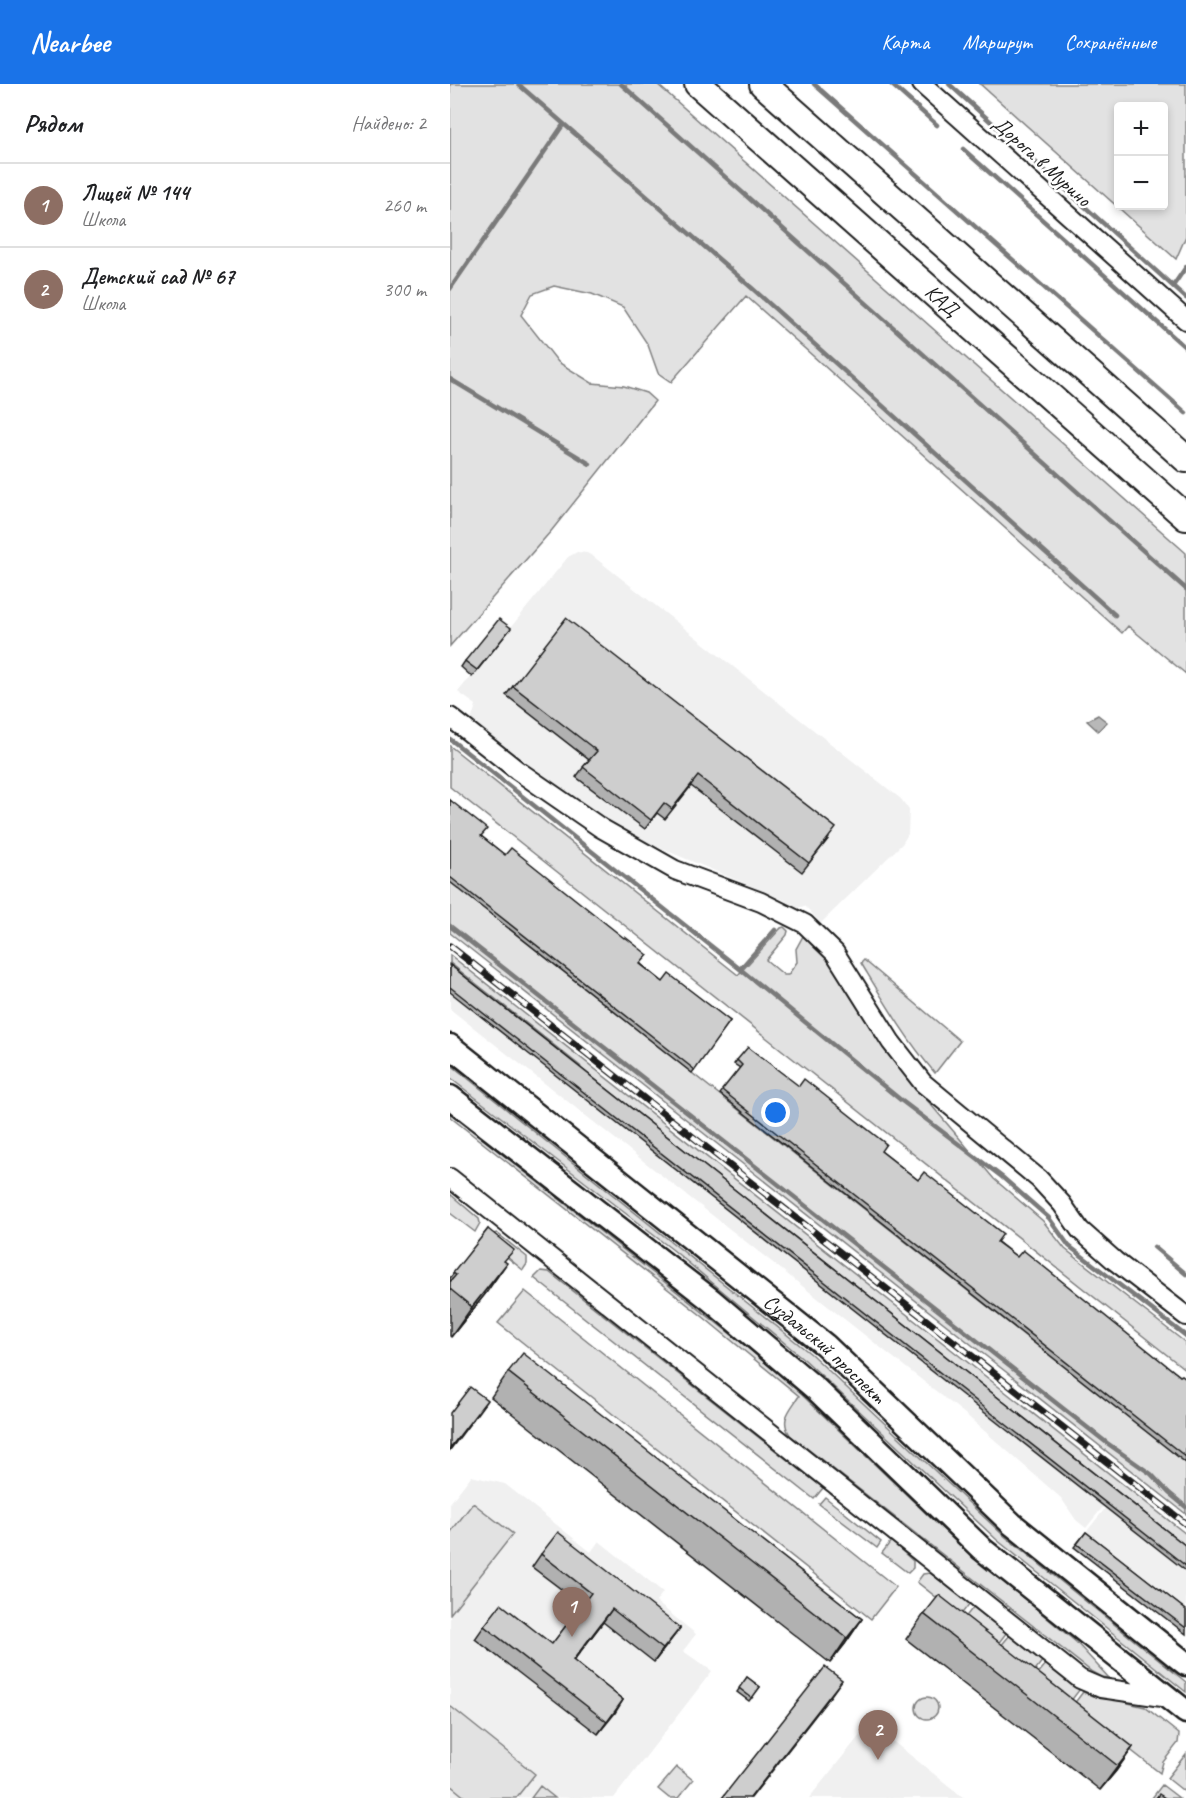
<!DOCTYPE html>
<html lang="ru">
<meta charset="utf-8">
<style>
body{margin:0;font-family:Caveat,sans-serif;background:#f6f6f6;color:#202124}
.controls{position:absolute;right:18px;top:18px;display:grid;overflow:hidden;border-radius:6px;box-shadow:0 3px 9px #0003}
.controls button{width:54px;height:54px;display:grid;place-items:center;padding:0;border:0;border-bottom:2px solid #e0e0e0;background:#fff;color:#202124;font:30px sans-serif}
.you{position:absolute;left:326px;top:1029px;width:21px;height:21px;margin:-15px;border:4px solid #fff;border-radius:50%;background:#1a73e8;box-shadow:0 0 0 9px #1a73e833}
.badge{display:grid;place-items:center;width:39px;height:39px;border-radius:50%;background:#1a73e8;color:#fff;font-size:20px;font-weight:700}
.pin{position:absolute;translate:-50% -50px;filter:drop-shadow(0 2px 3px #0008)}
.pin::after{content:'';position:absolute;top:32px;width:21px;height:18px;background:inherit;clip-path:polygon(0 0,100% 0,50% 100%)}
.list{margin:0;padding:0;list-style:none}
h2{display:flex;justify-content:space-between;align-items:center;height:78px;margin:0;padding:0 24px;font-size:26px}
h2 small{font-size:20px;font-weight:400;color:#757577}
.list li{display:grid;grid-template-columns:39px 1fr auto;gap:18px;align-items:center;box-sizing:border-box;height:84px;padding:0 24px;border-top:2px solid #e0e0e0}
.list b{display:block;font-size:22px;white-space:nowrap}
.list p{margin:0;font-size:20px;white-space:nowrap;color:#757577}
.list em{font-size:20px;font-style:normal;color:#757577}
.map{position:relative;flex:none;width:736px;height:1714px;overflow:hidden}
header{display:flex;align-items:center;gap:36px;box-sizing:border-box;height:84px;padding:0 30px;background:#1a73e8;color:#fff}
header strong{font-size:28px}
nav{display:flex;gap:33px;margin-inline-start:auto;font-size:21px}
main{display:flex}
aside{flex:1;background:#fff}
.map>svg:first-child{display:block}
</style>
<header>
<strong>Nearbee</strong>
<nav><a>Карта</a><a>Маршрут</a><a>Сохранённые</a></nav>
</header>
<main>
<aside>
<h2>Рядом<small>Найдено: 2</small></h2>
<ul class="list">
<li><span class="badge" style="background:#8d6e63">1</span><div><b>Лицей № 144</b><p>Школа</p></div><em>260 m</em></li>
<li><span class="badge" style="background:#8d6e63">2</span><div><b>Детский сад № 67</b><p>Школа</p></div><em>300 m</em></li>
</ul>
</aside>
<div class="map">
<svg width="736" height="1714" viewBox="0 0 736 1714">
<rect width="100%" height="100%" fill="#fff"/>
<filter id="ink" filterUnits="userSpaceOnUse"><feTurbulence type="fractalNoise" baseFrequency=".0167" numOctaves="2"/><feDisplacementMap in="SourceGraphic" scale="12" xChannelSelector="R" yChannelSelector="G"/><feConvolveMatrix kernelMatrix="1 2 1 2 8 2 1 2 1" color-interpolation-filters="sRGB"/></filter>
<g filter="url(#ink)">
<!-- built -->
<path fill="#f0f0f0" d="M 127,468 L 137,469 L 144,473 L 451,715 L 459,726 L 458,750 L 452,760 L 371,839 L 355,822 L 346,824 L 334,816 L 203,761 L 126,716 L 21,637 L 26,621 L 8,608 L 118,473 Z
M 0,887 L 664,1409 L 636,1444 L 626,1436 L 611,1414 L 515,1330 L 0,925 Z
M 21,1392 L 55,1400 L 141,1468 L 149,1457 L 213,1508 L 206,1518 L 246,1550 L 233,1567 L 262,1587 L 164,1714 L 0,1713 L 0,1419 Z
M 666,1411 L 736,1466 L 736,1549 L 624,1463 Z
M 420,1639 L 514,1714 L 359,1714 Z"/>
<!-- green -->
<path fill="#e2e2e2" stroke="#7f7f7f" stroke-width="1.5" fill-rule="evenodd" d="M 0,0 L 207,0 L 736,469 L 736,590 L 678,542 L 672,549 L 296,212 L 221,298 L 208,289 L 198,261 L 173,223 L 142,210 L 104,202 L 82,210 L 71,231 L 108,278 L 142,299 L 174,302 L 196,309 L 205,317 L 102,446 L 0,562 Z
M 530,0 L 736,0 L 736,152 L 726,175 ZM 714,22 L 714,122 L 668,122 L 668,22 Z
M 0,662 L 288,891 L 331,844 L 334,843 L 338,847 L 337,851 L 316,876 L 334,891 L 338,891 L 347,878 L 346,865 L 353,852 L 370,864 L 380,877 L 443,976 L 544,1095 L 593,1137 L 615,1165 L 736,1259 L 736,1286 L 0,703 Z
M 0,798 L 736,1379 L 736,1430 L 0,849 Z
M 0,871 L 736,1450 L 736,1466 L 0,887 Z
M 414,876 L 510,957 L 485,989 C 456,955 434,917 411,879 Z
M 0,980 L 361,1270 L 552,1450 L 736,1598 L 736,1608 L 547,1456 L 355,1276 L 223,1166 L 0,994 Z
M 0,1029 L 306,1270 L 352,1311 L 506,1458 L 626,1558 L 659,1594 L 651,1593 L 642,1588 L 340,1351 C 329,1335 341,1325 349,1312 L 252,1232 L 0,1033 Z
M 0,1110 L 29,1135 L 30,1139 L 25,1148 L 0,1129 Z
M 47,1149 L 77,1173 L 77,1180 L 73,1186 L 36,1156 L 43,1150 Z
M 91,1187 L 99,1188 L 373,1404 L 364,1415 L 84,1194 Z
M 75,1207 L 446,1503 L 421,1535 L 48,1239 Z
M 375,1413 L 431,1458 L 427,1464 L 369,1420 Z
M 23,1419 L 63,1450 L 0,1530 L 0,1449 Z
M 441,1457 L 463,1477 L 463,1484 L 458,1489 L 432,1469 Z
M 480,1489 L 520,1519 L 510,1532 L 467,1498 L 473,1490 Z
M 524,1522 L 557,1548 L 547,1561 L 514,1535 Z
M 560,1551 L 593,1576 L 583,1589 L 550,1563 Z
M 597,1579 L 630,1605 L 620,1618 L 586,1592 Z
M 633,1608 L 645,1613 L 678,1618 L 678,1619 L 695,1623 L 729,1650 L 728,1659 L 713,1678 L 710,1689 L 623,1621 Z
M466 1624a11 11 0 1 1 22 0a11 11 0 1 1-22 0Z
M 0,1622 L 85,1690 L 66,1714 L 16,1714 L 0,1701 Z
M 736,1670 L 736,1709 L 717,1694 Z
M 227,1683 L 243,1696 L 228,1714 L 219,1714 L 208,1705 Z
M 712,1701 L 729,1714 L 702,1714 Z
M 90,1702 L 105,1714 L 81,1714 Z"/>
<!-- water -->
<path fill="#b8b8b8" stroke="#7a7a7a" stroke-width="1.5" d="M 648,631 L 657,638 L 648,647 L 637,637 Z"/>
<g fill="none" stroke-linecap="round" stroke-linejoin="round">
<!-- stream -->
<path stroke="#7a7a7a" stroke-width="4.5" d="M 68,0 L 303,205 L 665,531
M 171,0 L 736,505
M 364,0 L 736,329
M 441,0 L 487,41
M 499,0 L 736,214
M 513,65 L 736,264
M 723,202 L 736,183
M 0,205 L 113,41
M 0,295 L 140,380
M 0,655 L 290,885 L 452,1017 L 552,1093 L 599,1134 L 619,1162 L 736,1252
M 0,842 L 657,1359 L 701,1390 L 719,1409 L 736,1423
M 0,881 L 129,983
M 290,885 L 325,846
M 704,1163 L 736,1190"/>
<defs>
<path id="minor" d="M 472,0 L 736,236
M 0,633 L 67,686 L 151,744 L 225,786 L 311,818 L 355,840 L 385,869 L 441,958 L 473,999 L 589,1095 L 612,1120 L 630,1146 L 665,1177 L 736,1232
M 0,1094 L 630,1595 L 651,1604 L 719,1614"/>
<g id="major">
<path id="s1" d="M 0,962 L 375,1261 L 562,1440 L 736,1580"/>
<path d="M 0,1013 L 261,1216 L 367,1306 L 532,1465 L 736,1628"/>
</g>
<g id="highway">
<path id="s2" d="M 248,0 L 736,433"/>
<path d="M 313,0 L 736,375"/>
</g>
</defs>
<!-- minor casing -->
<use href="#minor" stroke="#1c1c1c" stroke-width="22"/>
<!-- major casing -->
<use href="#major" stroke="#1c1c1c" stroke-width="27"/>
<!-- highway casing -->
<use href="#highway" stroke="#1c1c1c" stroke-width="30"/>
<!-- minor -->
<use href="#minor" stroke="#fff" stroke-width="18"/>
<!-- major -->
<use href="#major" stroke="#fff" stroke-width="22"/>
<!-- highway -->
<use href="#highway" stroke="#fff" stroke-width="26"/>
<defs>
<path id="rail" d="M 0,862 L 736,1440"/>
</defs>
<!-- rail casing -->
<use href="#rail" stroke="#1c1c1c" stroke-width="7"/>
<!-- rail -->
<use href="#rail" stroke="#fff" stroke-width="4.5" stroke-dasharray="14" stroke-linecap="butt"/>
</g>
<!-- wall -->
<path fill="#b1b1b1" stroke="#1c1c1c" stroke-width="1.5" d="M 61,544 L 22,593 L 11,583 L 15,577 Z
M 63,602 L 379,754 L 352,788 L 241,702 L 215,735 L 207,729 L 195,745 L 126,693 L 139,676 L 56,611 Z
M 0,716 L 31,752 L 191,880 L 213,898 L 280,937 L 242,989 L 0,798 Z
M 0,881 L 736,1462 L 736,1487 L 0,908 Z
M 287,976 L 431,1067 L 567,1173 L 730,1292 L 736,1294 L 736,1379 L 270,1010 L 290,984 L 284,980 Z
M 38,1145 L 55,1178 L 36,1209 L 1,1253 L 0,1252 L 0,1194 Z
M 58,1288 L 412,1535 L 395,1560 L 380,1579 L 41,1313 Z
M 636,1448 L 736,1526 L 736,1550 L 624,1463 Z
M 91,1470 L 230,1544 L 204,1578 L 153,1538 L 123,1577 L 173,1616 L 148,1650 L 25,1555 L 34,1542 L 102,1560 L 132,1521 L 82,1483 Z
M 474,1530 L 683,1663 L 666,1687 L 650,1706 L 456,1555 Z
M 297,1593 L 310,1603 L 299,1617 L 287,1608 Z"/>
<!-- shaded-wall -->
<path fill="#909090" stroke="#1c1c1c" stroke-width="1.5" d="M 57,1179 L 36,1209 L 1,1253 L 22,1223 Z
M 37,1316 L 24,1334 L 0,1366 L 0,1364 Z
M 162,1525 L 153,1538 L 114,1589 L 123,1576 Z
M 412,1535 L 395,1560 L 380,1579 L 397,1554 Z
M 230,1544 L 221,1556 L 204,1578 L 213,1565 Z
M 392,1596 L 379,1614 L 301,1714 L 300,1714 Z
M 173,1616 L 165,1629 L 148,1650 L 157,1638 Z
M 683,1663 L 666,1687 L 650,1706 L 668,1682 Z"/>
<!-- building -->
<path fill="#cecece" stroke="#1c1c1c" stroke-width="1.5" d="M 116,534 L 386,744 L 359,779 L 248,692 L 222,725 L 214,719 L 201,736 L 133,683 L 147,667 L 63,602 Z
M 49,535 L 61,544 L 27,586 L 15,577 Z
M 0,716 L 37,745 L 31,752 L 55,771 L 61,764 L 174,854 L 175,853 L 198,871 L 190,880 L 213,898 L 219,890 L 280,937 L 245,986 L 0,793 Z
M 0,881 L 736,1462 L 736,1482 L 0,903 Z
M 298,963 L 349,1002 L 354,995 L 436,1060 L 431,1067 L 468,1096 L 474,1088 L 553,1150 L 547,1158 L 567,1173 L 573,1166 L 730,1292 L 732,1291 L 736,1294 L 736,1373 L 272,1006 L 292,981 L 287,976 Z
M 38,1145 L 64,1166 L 54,1177 L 57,1179 L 22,1223 L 0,1205 L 0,1198 L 6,1191 L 3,1189 Z
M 73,1269 L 412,1535 L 397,1554 L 58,1288 Z
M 20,1303 L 37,1316 L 0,1364 L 0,1329 Z
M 108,1448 L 230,1544 L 213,1565 L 162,1525 L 123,1576 L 173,1616 L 157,1638 L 34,1542 L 51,1520 L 102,1560 L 141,1509 L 91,1470 Z
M 636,1448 L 736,1526 L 736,1544 L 627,1460 Z
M 489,1511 L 683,1663 L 668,1682 L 474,1530 Z
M 375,1583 L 392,1596 L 300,1714 L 272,1714 Z
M 297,1593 L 310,1603 L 302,1614 L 289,1604 Z
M 709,1710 L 715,1714 L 706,1714 Z"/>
</g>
<g text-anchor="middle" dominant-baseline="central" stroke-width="5" stroke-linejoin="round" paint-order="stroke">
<!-- street labels -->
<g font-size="21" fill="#1c1c1c" stroke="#fff">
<text transform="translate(592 77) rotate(42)">Дорога в Мурино</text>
<text stroke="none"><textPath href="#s2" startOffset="326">КАД</textPath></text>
<text stroke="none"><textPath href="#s1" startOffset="482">Суздальский проспект</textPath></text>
</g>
</g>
</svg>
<div class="controls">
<button>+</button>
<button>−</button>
</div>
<div class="you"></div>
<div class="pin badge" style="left:122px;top:1553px;background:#8d6e63">1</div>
<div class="pin badge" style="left:428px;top:1676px;background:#8d6e63">2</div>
</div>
</main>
